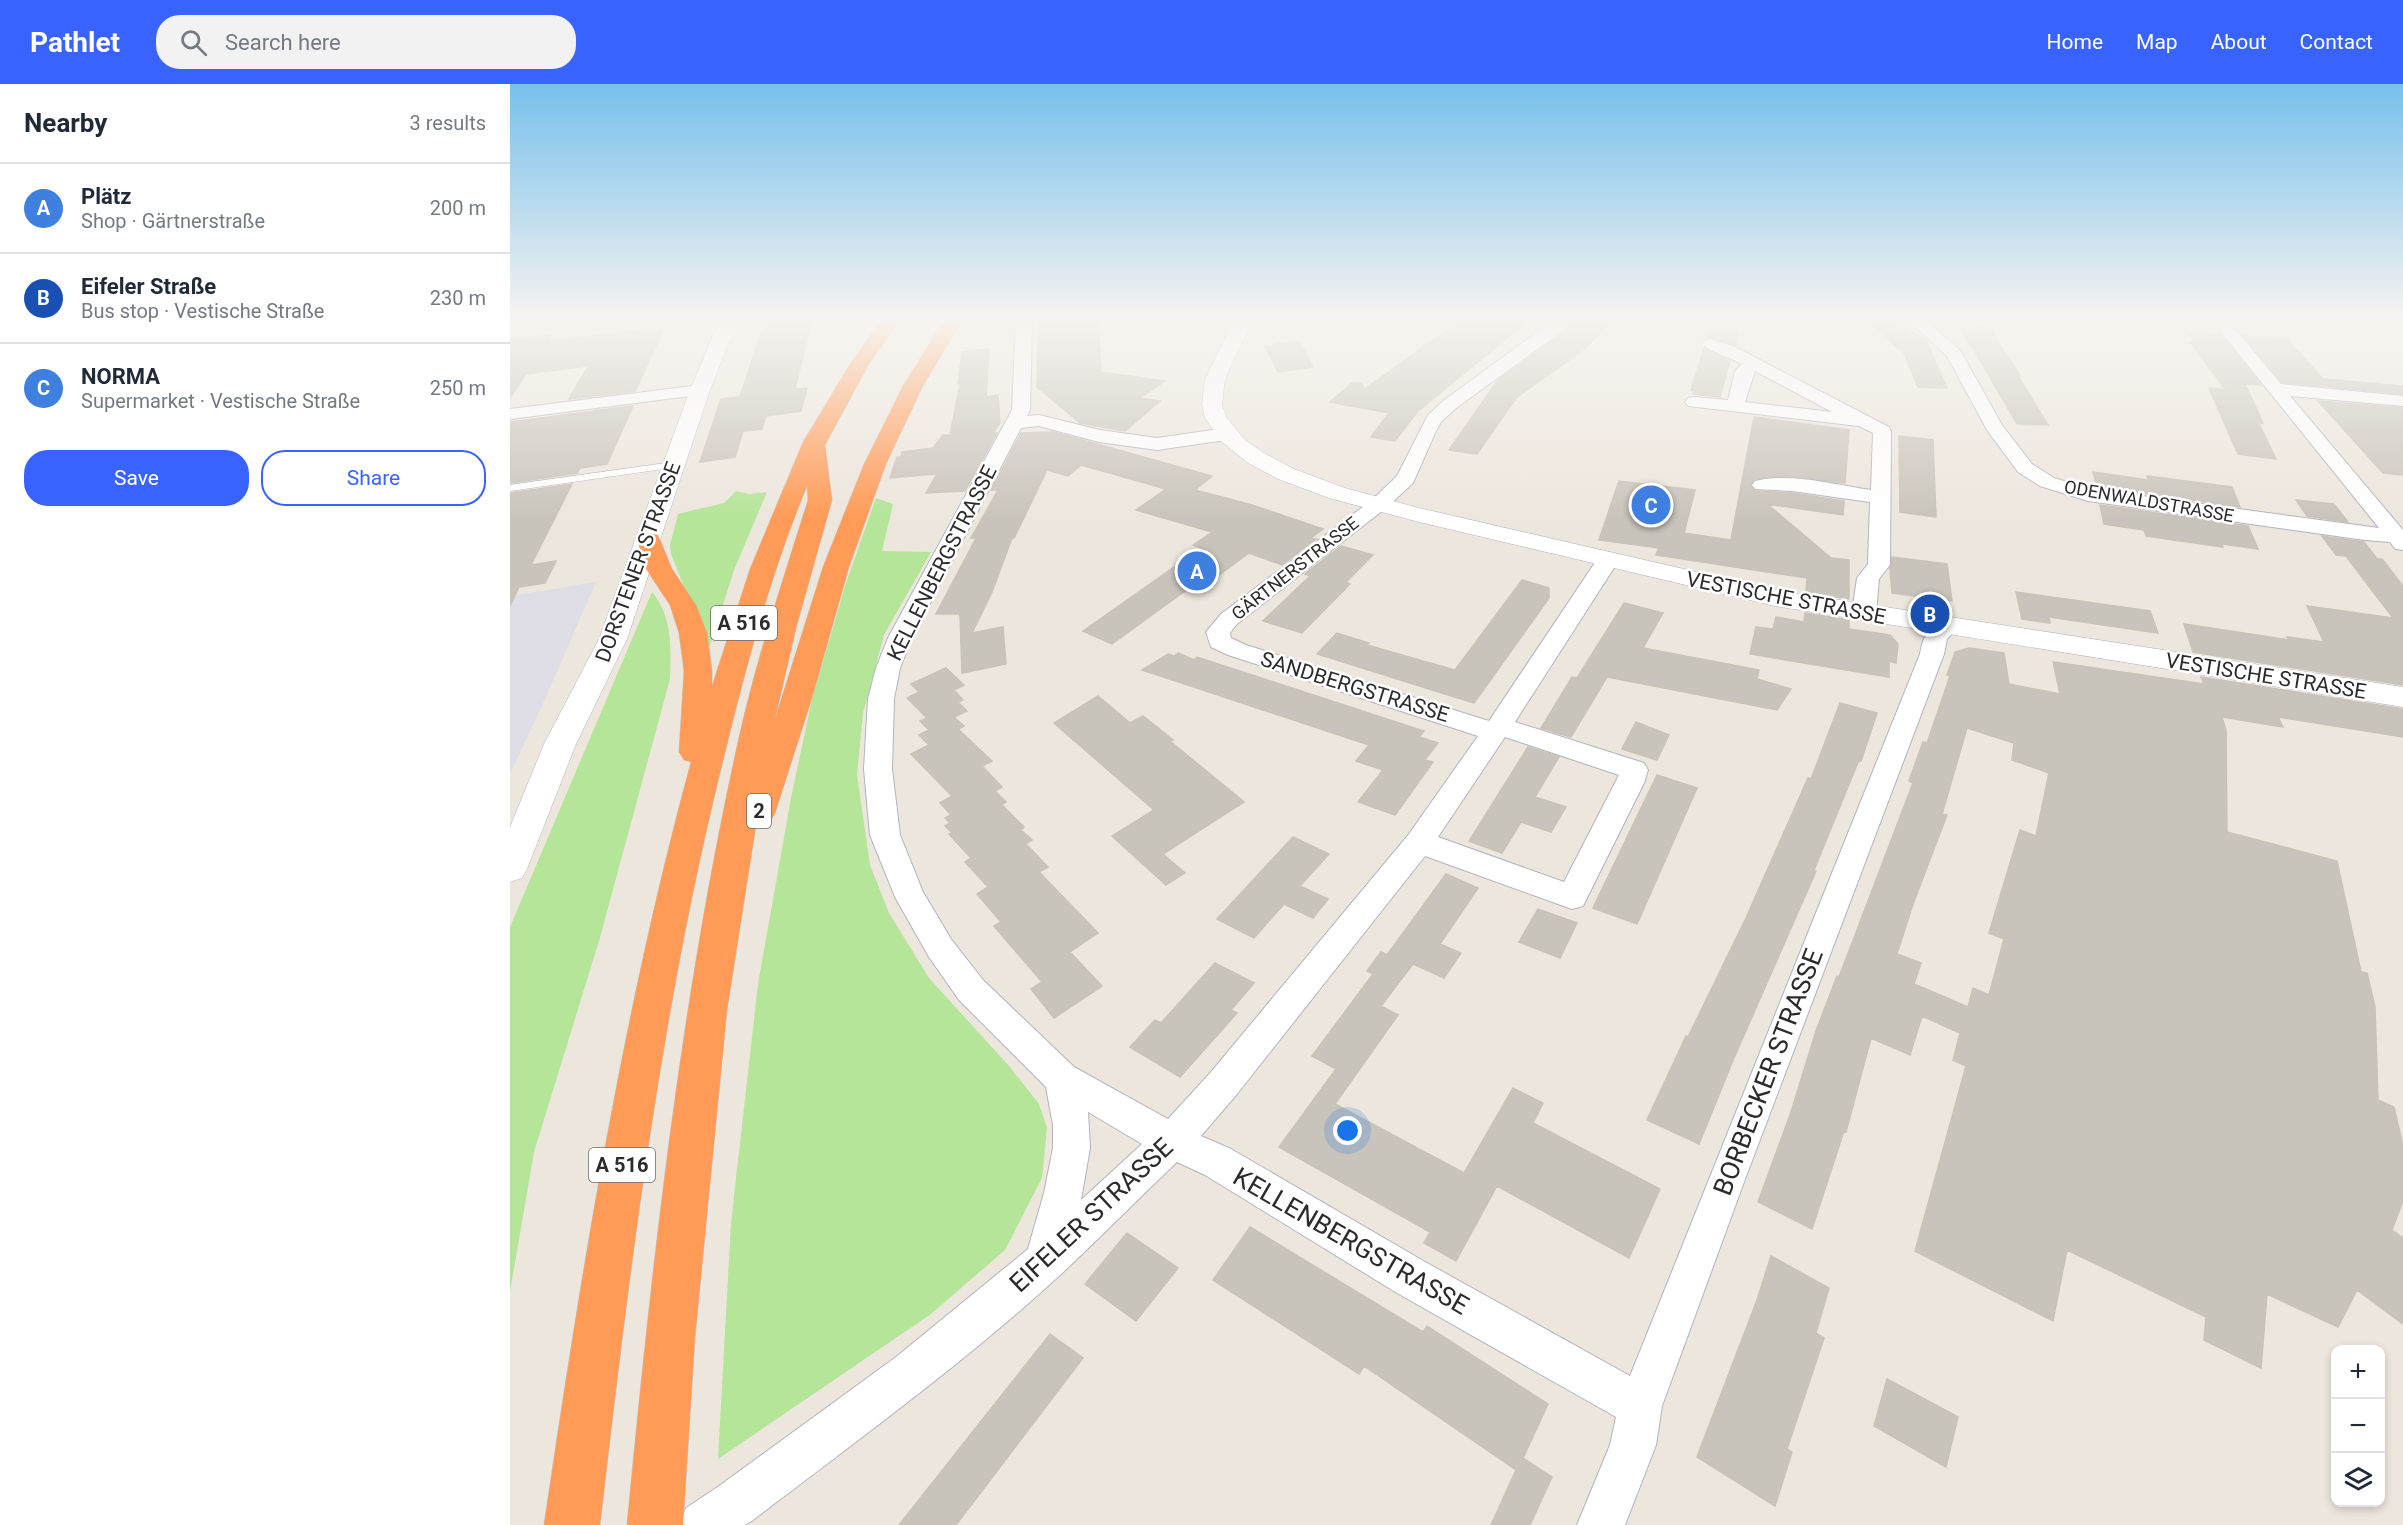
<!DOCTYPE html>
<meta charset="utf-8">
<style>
body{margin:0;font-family:Roboto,sans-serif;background:#f2f2f3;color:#1f2937}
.controls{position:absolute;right:18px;bottom:18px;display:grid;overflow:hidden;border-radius:12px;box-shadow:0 3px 9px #0003}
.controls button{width:54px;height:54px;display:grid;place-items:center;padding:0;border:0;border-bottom:2px solid #e0e1e3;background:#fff;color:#1f2937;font:30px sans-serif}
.you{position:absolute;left:838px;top:1047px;width:21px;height:21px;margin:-15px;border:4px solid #fff;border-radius:50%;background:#1a73e8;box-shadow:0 0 0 9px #1a73e833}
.badge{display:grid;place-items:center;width:39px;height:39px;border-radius:50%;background:#3963fe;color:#fff;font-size:20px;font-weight:700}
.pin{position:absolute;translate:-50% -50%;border:3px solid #fff;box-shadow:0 2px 6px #0006}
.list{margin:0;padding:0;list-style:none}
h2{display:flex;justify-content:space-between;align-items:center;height:78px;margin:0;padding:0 24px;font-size:26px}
h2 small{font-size:20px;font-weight:400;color:#747a83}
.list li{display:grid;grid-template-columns:39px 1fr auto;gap:18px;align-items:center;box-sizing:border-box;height:90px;padding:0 24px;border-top:2px solid #e0e1e3}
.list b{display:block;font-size:22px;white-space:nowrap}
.list p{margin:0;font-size:20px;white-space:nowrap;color:#747a83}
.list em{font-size:20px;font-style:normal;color:#747a83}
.actions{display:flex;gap:12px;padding:18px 24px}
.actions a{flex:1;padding:14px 0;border:2px solid #3963fe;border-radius:24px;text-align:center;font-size:21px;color:#3963fe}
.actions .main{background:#3963fe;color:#fff}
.icon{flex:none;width:33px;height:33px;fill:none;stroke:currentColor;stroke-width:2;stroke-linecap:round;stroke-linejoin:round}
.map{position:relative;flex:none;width:1893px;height:1441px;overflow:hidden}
header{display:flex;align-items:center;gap:36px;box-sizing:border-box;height:84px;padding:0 30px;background:#3963fe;color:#fff}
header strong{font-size:28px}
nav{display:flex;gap:33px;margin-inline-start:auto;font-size:21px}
.search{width:420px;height:54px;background:#f2f2f3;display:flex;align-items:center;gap:15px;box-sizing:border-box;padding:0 21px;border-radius:24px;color:#747a83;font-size:22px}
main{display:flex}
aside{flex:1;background:#fff}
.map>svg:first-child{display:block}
</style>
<header>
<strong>Pathlet</strong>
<div class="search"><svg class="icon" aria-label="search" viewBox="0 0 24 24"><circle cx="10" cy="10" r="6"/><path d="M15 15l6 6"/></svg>Search here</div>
<nav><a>Home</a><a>Map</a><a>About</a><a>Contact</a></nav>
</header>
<main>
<aside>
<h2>Nearby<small>3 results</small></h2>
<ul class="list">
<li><span class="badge" style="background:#3f7fe0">A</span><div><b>Plätz</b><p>Shop · Gärtnerstraße</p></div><em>200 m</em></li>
<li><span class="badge" style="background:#1a4fb4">B</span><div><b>Eifeler Straße</b><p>Bus stop · Vestische Straße</p></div><em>230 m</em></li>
<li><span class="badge" style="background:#3f7fe0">C</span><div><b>NORMA</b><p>Supermarket · Vestische Straße</p></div><em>250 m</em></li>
</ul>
<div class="actions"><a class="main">Save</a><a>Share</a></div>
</aside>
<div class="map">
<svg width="1893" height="1441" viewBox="0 0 1893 1441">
<rect width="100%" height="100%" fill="#ede6dd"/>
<!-- industrial -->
<path fill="#dfdde5" d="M 86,498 L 35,615 L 0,690 L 0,512 Z"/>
<!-- green -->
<path fill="#b4e598" d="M 226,407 L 239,410 L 257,408 L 224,486 L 199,565 L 161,470 L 160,461 L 168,430 L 214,419 Z
M 366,414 L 383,420 L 372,467 L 421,468 L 374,551 L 353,629 L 347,691 L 360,781 L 379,829 L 419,894 L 499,982 L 529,1020 L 537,1044 L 532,1094 L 495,1166 L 421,1230 L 208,1375 L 221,1139 L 248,900 L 281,714 L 302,615 L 336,499 Z
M 142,508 C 163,533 161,565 160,595 L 89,857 L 24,1068 L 0,1208 L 0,843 Z"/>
<!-- building -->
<path fill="#c9c4bb" stroke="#c9c2b6" stroke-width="1.5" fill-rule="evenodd" d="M 529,233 L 588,233 L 591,288 L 655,297 L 630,314 L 650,317 L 615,347 L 570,339 L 527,303 Z
M 959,233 L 1023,233 L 908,327 L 885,357 L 861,353 L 879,329 L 820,318 L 842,299 L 851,299 L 855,305 L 927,253 Z
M 1066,233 L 1101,237 L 1076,264 L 1007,313 L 967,370 L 939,366 L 988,296 L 1057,246 Z
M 1353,233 L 1377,233 L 1416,256 L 1437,304 L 1408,303 L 1394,269 Z
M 302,235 L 285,305 L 297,304 L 291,327 L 256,332 L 252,345 L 233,347 L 225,373 L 190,378 L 211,315 L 230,313 L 251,249 L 255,248 L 258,239 Z
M 1216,241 L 1229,247 L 1225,261 L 1197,254 L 1199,246 Z
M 1450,242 L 1478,243 L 1511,292 L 1508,292 L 1538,341 L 1507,340 Z
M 140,245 L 139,247 L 154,245 L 125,307 L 59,315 L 78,282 L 16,290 L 0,314 L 0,255 L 42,251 L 38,257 Z
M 1678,248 L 1710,250 L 1751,301 L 1735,300 L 1753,339 L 1749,340 L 1766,375 L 1728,370 L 1699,304 L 1716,306 L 1680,258 L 1686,259 Z
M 1733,252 L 1776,254 L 1813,295 L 1893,302 L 1893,310 L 1772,298 Z
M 789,257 L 803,283 L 768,288 L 755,262 Z
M 1194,264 L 1220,277 L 1210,313 L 1183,310 L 1184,307 L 1181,306 Z
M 479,265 L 476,313 L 488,311 L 490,339 L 483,349 L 487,349 L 455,407 L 416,409 L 427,390 L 380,394 L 387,373 L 391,373 L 392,368 L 423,364 L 433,351 L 440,351 L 450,300 L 448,300 L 452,268 Z
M 1808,317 L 1893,324 L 1893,391 L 1873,389 Z
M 123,322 L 97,380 L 70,384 L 67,389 L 0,399 L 0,338 Z
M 1244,333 L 1339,346 L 1335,399 L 1273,392 L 1245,395 L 1240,401 L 1245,407 L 1282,409 L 1334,417 L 1333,431 L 1257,420 L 1321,474 L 1339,476 L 1339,515 L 1296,509 L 1297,494 L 1146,471 L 1149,464 L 1089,456 L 1109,397 L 1185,406 L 1174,449 L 1221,456 Z
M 544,348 L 702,392 L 685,406 L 742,421 L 813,445 L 801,454 L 806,455 L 772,481 L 739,469 L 701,497 L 693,494 L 602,560 L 573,547 L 691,464 L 683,461 L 702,448 L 626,426 L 656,405 L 571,381 L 558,392 L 537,386 L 504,454 L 502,454 L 482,508 L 462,549 L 493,543 L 496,580 L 452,589 L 450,530 L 426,530 L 466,454 L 461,454 L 488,406 L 481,406 L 511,349 Z
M 1389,352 L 1423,356 L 1426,433 L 1390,428 Z
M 1583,388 L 1638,396 L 1637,392 L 1722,403 L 1730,423 L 1587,403 Z
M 62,400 L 21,481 L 46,477 L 35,499 L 9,503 L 0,522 L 0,409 Z
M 1786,416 L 1824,420 L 1838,438 L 1797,432 Z
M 1590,421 L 1738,442 L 1748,465 L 1712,460 L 1713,463 L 1636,452 L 1634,446 L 1594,440 Z
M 1812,452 L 1854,458 L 1867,475 L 1872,475 L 1893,502 L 1893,601 L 1683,568 L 1674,540 L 1779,556 L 1777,553 L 1814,558 L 1797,522 L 1883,534 L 1836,472 L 1826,471 Z
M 831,462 L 863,471 L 836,498 L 840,500 L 792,549 L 753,537 L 800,492 L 795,490 Z
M 1382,473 L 1437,480 L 1442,517 L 1382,509 L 1380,485 Z
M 1012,496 L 1039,504 L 1039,514 L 964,619 L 807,570 L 827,549 L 859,559 L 857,561 L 945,586 Z
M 1506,508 L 1640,527 L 1648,549 L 1539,533 L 1540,539 L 1512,535 Z
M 1114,519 L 1153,529 L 1133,564 L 1249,586 L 1247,595 L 1281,605 L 1267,626 L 1097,593 L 1061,653 L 1031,644 L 1062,593 L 1067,594 Z
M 1295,529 L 1339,536 L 1339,545 L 1380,551 L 1388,560 L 1386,579 L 1379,577 L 1379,593 L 1240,570 L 1246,543 L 1263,545 L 1266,533 L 1294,538 Z
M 1459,564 L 1494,569 L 1499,600 L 1550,610 L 1543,578 L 1694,600 L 1691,593 L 1893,625 L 1893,653 L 1768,633 L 1773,643 L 1712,633 L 1716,646 L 1717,748 L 1827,777 L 1851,888 L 1857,889 L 1865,923 L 1868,1016 L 1884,1023 L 1893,1062 L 1893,1117 L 1882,1146 L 1893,1154 L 1893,1240 L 1847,1206 L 1828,1243 L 1757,1210 L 1751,1284 L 1694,1256 L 1696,1233 L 1557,1166 L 1543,1237 L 1405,1167 L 1456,982 L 1443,976 L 1450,949 L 1412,932 L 1400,971 L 1361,954 L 1336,1048 L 1334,1047 L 1302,1145 L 1248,1118 L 1280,1031 L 1306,947 L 1327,892 L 1329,893 L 1403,699 L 1399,697 L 1413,658 L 1417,659 L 1440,592 L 1437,591 L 1445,568 ZM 1457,644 L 1504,659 L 1502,676 L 1539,689 L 1526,752 L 1510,746 L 1479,849 L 1494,855 L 1479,911 L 1463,904 L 1458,923 L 1404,900 L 1411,879 L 1387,870 L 1403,820 L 1437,731 L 1432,730 Z
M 668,569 L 684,576 L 687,573 L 914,647 L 909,653 L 928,659 L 915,676 L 923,678 L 885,731 L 848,718 L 873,686 L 846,677 L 859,661 L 632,586 L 658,570 L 664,572 Z
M 436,584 L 454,601 L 444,606 L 453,616 L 448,618 L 457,627 L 444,633 L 454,642 L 448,645 L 482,677 L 472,682 L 492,703 L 485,707 L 496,718 L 492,721 L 514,743 L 511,746 L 522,756 L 516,760 L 538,783 L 529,788 L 588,849 L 560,868 L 592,902 L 544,934 L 521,905 L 532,898 L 484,842 L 491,838 L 467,810 L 478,803 L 455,778 L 461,774 L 439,750 L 442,749 L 435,742 L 440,739 L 435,734 L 441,731 L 430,719 L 442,712 L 401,670 L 419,661 L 409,651 L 419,646 L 410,637 L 417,634 L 397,614 L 409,608 L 401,600 Z
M 588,612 L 620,639 L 633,632 L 663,656 L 660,657 L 734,718 L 653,770 L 675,789 L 656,801 L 602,752 L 644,726 L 544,639 Z
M 1330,619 L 1367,629 L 1351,677 L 1349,676 L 1304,786 L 1306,787 L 1224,974 L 1189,1060 L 1137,1036 L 1176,952 L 1178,953 L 1236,834 L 1298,694 L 1301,695 Z
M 1126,638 L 1159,651 L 1147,676 L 1112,665 Z
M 1018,663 L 1049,673 L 1025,713 L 1056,723 L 1041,748 L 1011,738 L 992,769 L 959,757 Z
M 1147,691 L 1187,704 L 1127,840 L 1083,824 Z
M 783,753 L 819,770 L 790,802 L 818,815 L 803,834 L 774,820 L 744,854 L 707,835 Z
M 936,790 L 968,804 L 930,860 L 951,869 L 934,894 L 903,880 L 871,922 L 888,931 L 825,1020 L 954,1089 L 1003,1004 L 1033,1019 L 1023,1039 L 1150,1105 L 1119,1174 L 987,1102 L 946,1177 L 914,1159 L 920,1148 L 769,1063 L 826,985 L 802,972 L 863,890 L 857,887 L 871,868 L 877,871 Z
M 1028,825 L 1067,839 L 1050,874 L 1009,858 Z
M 705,879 L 744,899 L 721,926 L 727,929 L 670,993 L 620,963 L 645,936 L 651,939 Z
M 740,1143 L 913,1248 L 917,1242 L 1038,1320 L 1013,1374 L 1042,1393 L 1020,1441 L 981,1441 L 1006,1386 L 854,1282 L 849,1290 L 703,1196 Z
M 617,1149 L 668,1184 L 626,1237 L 575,1200 Z
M 1261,1172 L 1319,1204 L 1306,1249 L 1314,1254 L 1277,1365 L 1282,1368 L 1265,1422 L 1187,1373 L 1247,1216 Z
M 540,1250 L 573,1274 L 446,1441 L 389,1441 Z
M 1377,1295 L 1448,1333 L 1436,1383 L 1364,1342 Z"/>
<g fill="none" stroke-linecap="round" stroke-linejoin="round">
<defs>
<path id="service" d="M 163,378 L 167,379 L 167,383 L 0,407 L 0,401 Z"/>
<path id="minor" d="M 500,233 L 518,233 L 522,238 L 520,326 L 517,332 L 529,331 L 590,346 L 647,354 L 716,344 L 723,346 L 725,350 L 723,354 L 716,356 L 647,366 L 589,358 L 529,342 L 511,344 L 402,554 L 390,584 L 384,615 L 382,685 L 390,751 L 413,808 L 441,855 L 473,896 L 564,983 L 658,1035 L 701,988 L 899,750 L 968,652 L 718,571 L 701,563 L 696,548 L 711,530 L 862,416 L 887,392 L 918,331 L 933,317 L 1048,233 L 1064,233 L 1056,244 L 945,325 L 931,338 L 926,347 L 903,399 L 876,424 L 727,540 L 720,549 L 721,554 L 736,561 L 979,637 L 1090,471 L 1098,469 L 1106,471 L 1109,476 L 1005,638 L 1134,679 L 1138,686 L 1134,699 L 1073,822 L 1062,825 L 915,772 L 727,1010 L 691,1052 L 721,1065 L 917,1179 L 1120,1292 L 1410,570 C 1413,551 1423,531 1445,537 L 1449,542 L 1437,555 L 1434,570 L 1234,1098 L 1152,1322 L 1146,1361 L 1115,1441 L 1067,1441 L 1100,1361 L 1106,1333 L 887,1209 L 695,1091 L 667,1078 C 627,1116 589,1155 549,1192 C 453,1280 346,1357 243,1436 L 235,1441 L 169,1441 L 176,1424 L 209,1402 L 386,1273 L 518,1165 L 534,1109 L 543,1064 L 543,1041 L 536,1003 L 449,916 L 419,873 L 385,813 L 360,751 L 354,685 L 358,615 L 366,584 L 378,554 L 502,326 L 506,240 ZM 995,653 L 1109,691 L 1054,798 L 928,753 ZM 578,1028 L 632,1060 L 571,1116 L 580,1064 Z
M 1395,233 L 1412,233 L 1450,266 L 1492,341 L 1522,380 L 1544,394 L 1581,405 L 1869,444 L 1699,233 L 1715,233 L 1771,300 L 1893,312 L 1893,322 L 1780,312 L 1893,446 L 1893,466 L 1885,465 L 1880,458 L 1855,456 L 1578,417 L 1530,402 L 1508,388 L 1477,346 L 1437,272 Z
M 1200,255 L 1225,263 L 1379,343 L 1381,347 L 1380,481 L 1369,495 L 1366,529 L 1362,534 L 1354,536 L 1346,534 L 1342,529 L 1347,494 L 1358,480 L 1360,418 L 1282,407 L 1245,405 L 1242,401 L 1245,397 C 1281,388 1325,401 1361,406 L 1363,349 L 1349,342 L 1178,322 L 1175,318 L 1178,314 L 1184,313 L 1218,316 L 1225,287 L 1232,280 C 1223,275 1197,266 1192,260 L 1194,257 ZM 1245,287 L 1322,328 L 1235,318 Z
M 190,301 L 196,302 L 199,306 L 196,310 L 0,335 L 0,325 Z"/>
<path id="tertiary" d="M 726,233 L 744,233 L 715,295 L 712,321 L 717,334 L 735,356 L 754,369 L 784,385 L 835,404 L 909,424 L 1265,506 L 1893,603 L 1893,623 L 1265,522 L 909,438 L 819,414 L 768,395 L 738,379 L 711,357 L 695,334 L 692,321 L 695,295 Z"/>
<path id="secondary" d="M 211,233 L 229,233 L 200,306 L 117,555 L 66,660 L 17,785 L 12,794 L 0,798 L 0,743 L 34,660 L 89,555 L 180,306 Z"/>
<path id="motorway" d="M 374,233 L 393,233 L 359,280 L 315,361 L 322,416 L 286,544 L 265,635 L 313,483 L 354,380 L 393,302 L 436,233 L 454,233 L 413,302 L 376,380 L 339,483 L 302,614 L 265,729 L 260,738 L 246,741 L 217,926 L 185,1253 L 173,1441 L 117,1441 C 142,1179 171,915 228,658 C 246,576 273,496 298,416 L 297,402 C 258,496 233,594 209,693 C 149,939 119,1190 90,1441 L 34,1441 C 72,1184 113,928 181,678 L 174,676 L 169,668 L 174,587 L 169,549 L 160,521 L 136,485 L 127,456 L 130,451 L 139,449 L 148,451 L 162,485 L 186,521 L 197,549 L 202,587 L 202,602 L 240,485 L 293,358 L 340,280 Z"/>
</defs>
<!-- service casing -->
<use href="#service" stroke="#b1b4bf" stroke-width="1"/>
<!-- minor casing -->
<use href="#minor" stroke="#b1b4bf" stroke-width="2"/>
<!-- tertiary casing -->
<use href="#tertiary" stroke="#b1b4bf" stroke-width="1"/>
<!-- secondary casing -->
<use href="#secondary" stroke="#b1b4bf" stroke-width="1"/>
<!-- motorway casing -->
<use href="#motorway" stroke="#c8c8c8" stroke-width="1"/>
<!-- service -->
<use href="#service" fill="#fff" fill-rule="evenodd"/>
<!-- minor -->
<use href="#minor" fill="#fff" fill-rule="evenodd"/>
<!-- tertiary -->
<use href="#tertiary" fill="#fff" fill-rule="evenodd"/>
<!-- secondary -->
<use href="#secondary" fill="#fff" fill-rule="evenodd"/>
<!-- motorway -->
<use href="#motorway" fill="#ff9b56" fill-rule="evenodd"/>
</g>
<!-- sky -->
<linearGradient id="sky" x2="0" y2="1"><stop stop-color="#77c0ec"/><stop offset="0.54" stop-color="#f7f4f0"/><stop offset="1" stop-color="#f7f4f0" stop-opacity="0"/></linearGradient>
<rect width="1893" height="435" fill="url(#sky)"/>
<g text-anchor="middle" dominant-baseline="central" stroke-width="5" stroke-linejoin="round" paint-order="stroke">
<!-- far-street labels -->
<g font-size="18" fill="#2b2b2b" stroke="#fff">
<text transform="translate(1639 417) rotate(10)">ODENWALDSTRASSE</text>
<text transform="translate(785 484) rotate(-38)">GÄRTNERSTRASSE</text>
</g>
<!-- shield labels -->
<g fill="#fff" stroke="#6b6b6b" stroke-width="1.5">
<rect x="201" y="522" width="66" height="34" rx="4.5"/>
<rect x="237" y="710" width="24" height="34" rx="4.5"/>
<rect x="79" y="1064" width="66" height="34" rx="4.5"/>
</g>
<g font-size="20" font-weight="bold" fill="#2b2b2b">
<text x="234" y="539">A 516</text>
<text x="249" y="727">2</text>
<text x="112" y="1081">A 516</text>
</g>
<!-- street labels -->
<g font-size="21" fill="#2b2b2b" stroke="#fff">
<text transform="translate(128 478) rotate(-70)">DORSTENER STRASSE</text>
<text transform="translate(432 479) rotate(-63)">KELLENBERGSTRASSE</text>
<text transform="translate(1276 514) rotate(11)">VESTISCHE STRASSE</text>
<text transform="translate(1756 592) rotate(9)">VESTISCHE STRASSE</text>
<text transform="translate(845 603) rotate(17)">SANDBERGSTRASSE</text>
</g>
<!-- near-street labels -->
<g font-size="26" fill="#2b2b2b" stroke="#fff">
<text transform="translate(1258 988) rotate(-69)">BORBECKER STRASSE</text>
<text transform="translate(581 1131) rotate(-43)">EIFELER STRASSE</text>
<text transform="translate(841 1157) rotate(30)">KELLENBERGSTRASSE</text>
</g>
</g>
</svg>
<div class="controls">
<button>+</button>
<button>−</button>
<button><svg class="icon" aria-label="layers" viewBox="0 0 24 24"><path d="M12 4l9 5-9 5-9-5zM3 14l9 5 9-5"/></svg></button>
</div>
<div class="you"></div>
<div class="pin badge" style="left:687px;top:487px;background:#3f7fe0">A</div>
<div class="pin badge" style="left:1420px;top:530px;background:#1a4fb4">B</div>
<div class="pin badge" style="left:1141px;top:421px;background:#3f7fe0">C</div>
</div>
</main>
